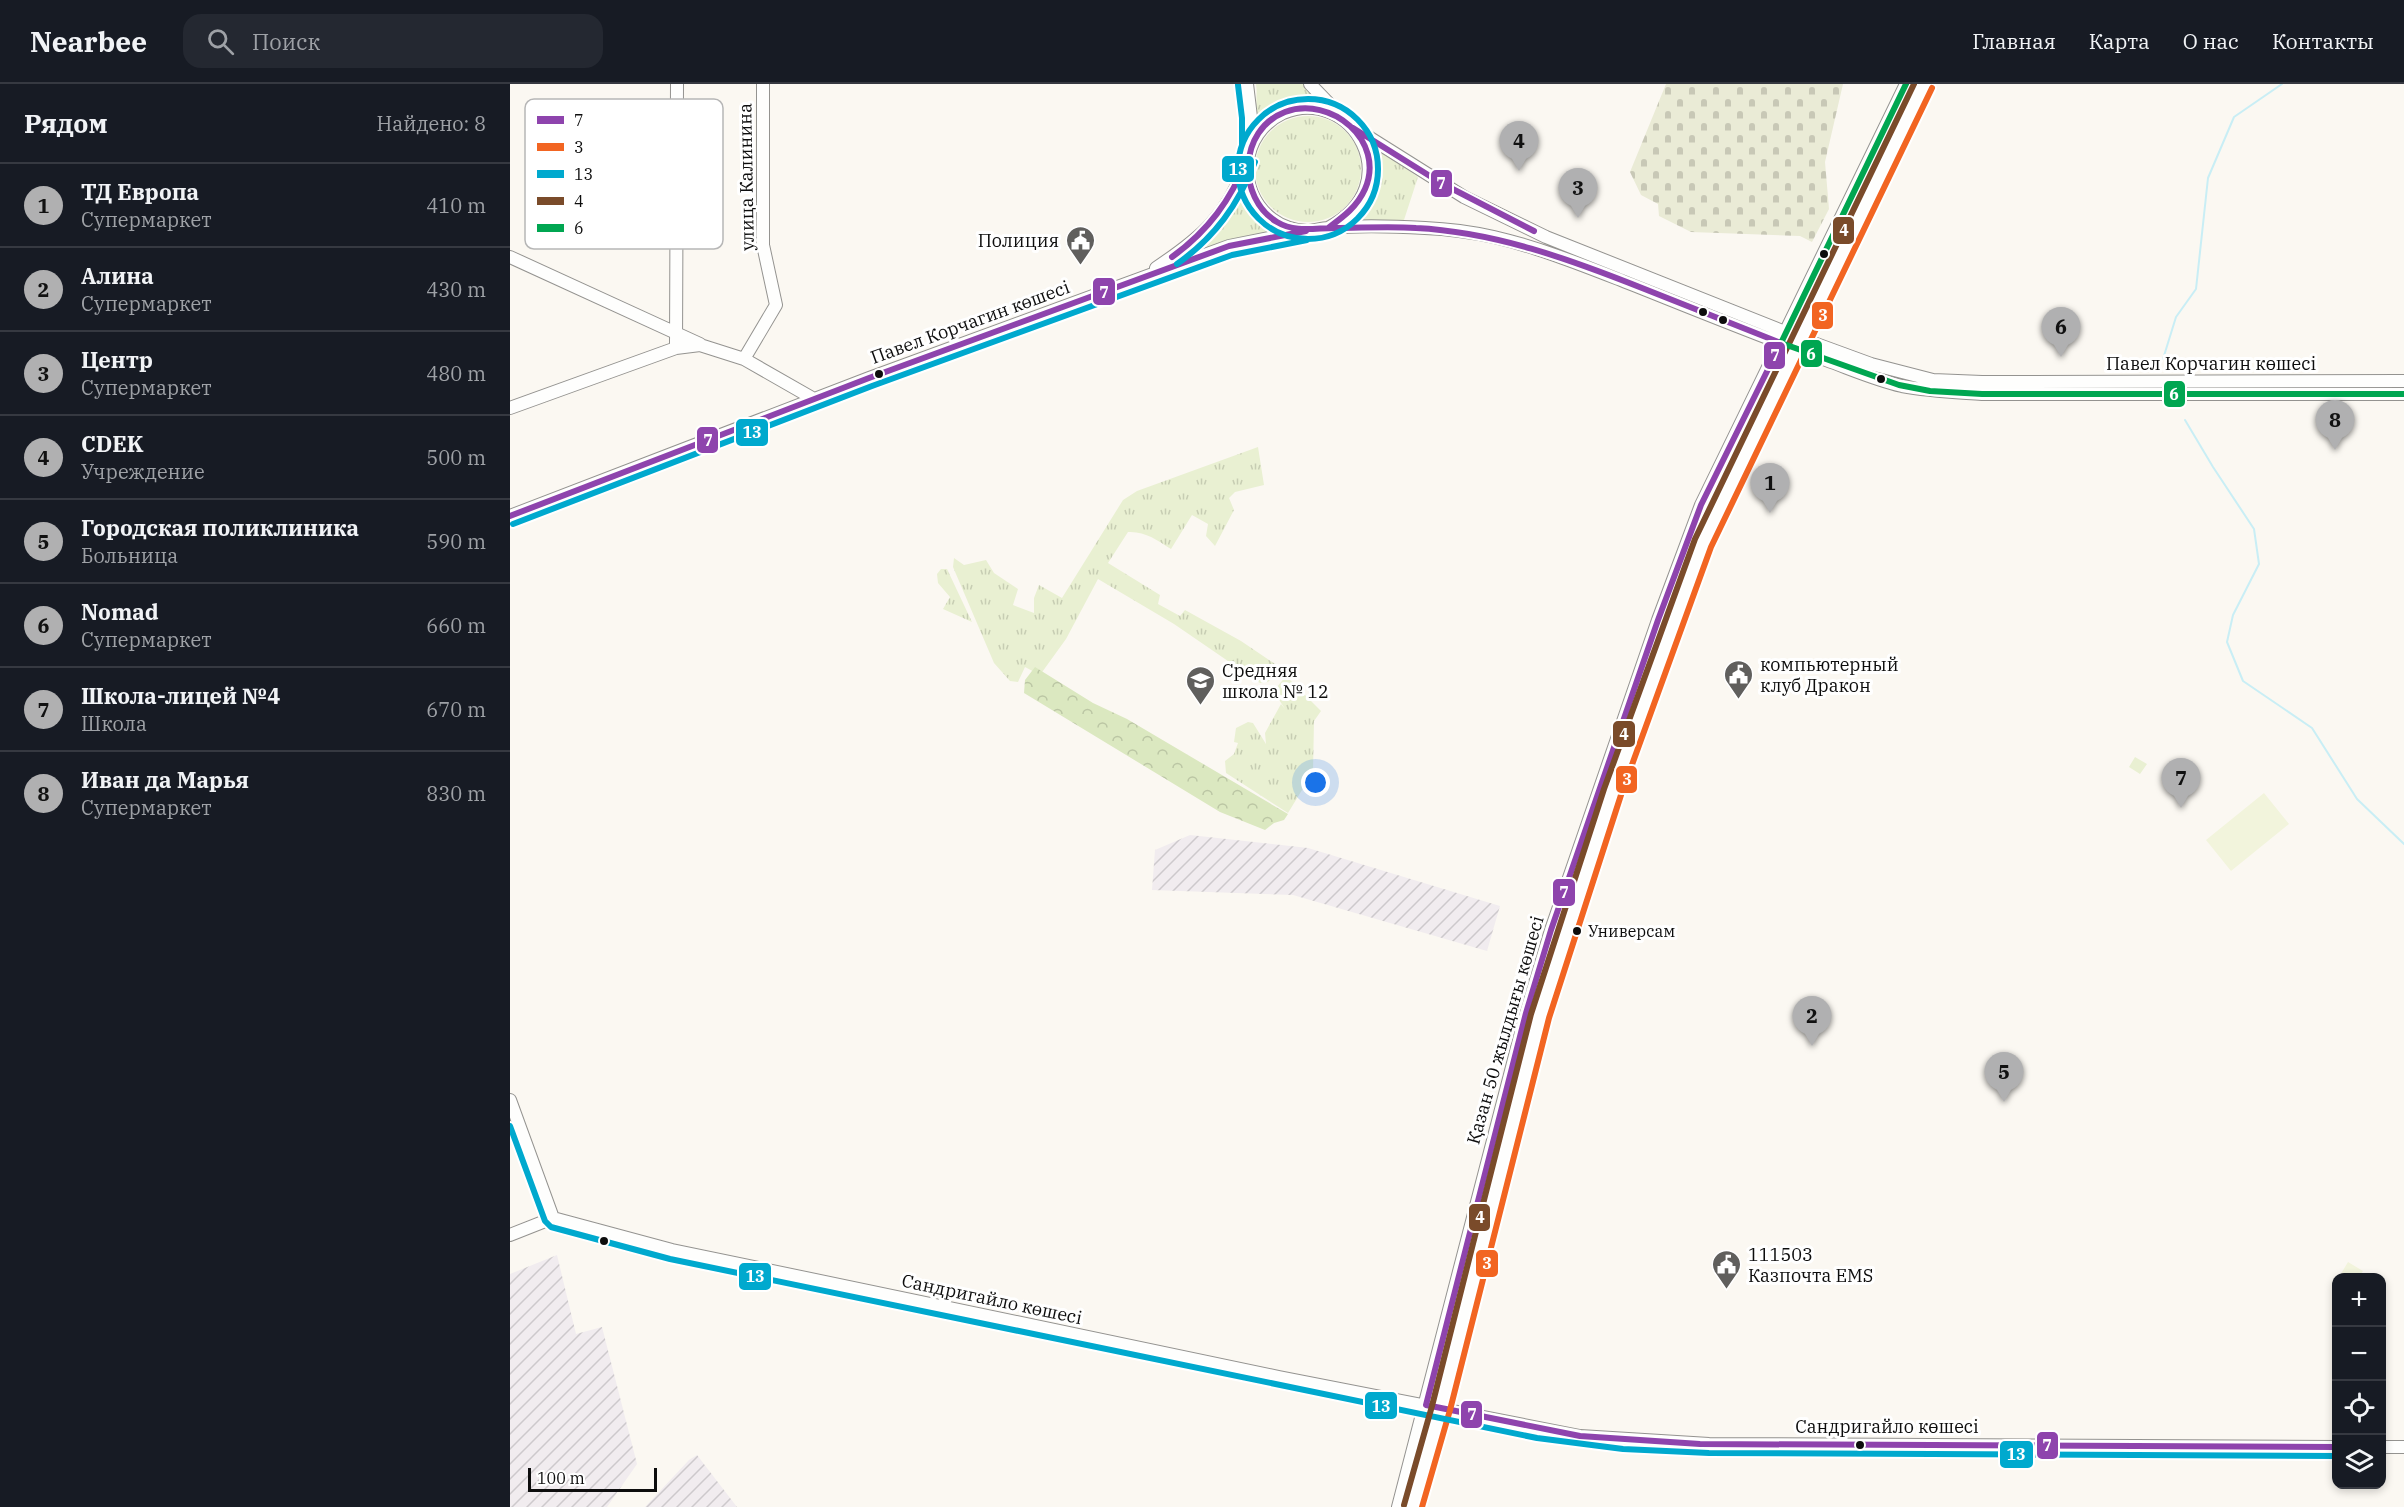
<!DOCTYPE html>
<html lang="ru">
<meta charset="utf-8">
<style>
body{margin:0;font-family:"IBM Plex Serif",serif;background:#242831;color:#f1f3f6}
.controls{position:absolute;right:18px;bottom:18px;display:grid;overflow:hidden;border-radius:12px;box-shadow:0 3px 9px #0003}
.controls button{width:54px;height:54px;display:grid;place-items:center;padding:0;border:0;border-bottom:2px solid #363941;background:#171b24;color:#f1f3f6;font:30px sans-serif}
.scale{position:absolute;left:18px;bottom:15px;width:129px;box-sizing:border-box;padding-left:6px;border:3px solid #0d0d0d;border-top:0;font-size:16px;line-height:21px;white-space:nowrap;color:#0d0d0d;-webkit-text-stroke:4px #fff;paint-order:stroke}
.you{position:absolute;left:806px;top:699px;width:21px;height:21px;margin:-15px;border:4px solid #fff;border-radius:50%;background:#1a73e8;box-shadow:0 0 0 9px #1a73e833}
.badge{display:grid;place-items:center;width:39px;height:39px;border-radius:50%;background:#b0b0b1;color:#111;font-size:20px;font-weight:700}
.pin{position:absolute;translate:-50% -50px;filter:drop-shadow(0 2px 3px #0008)}
.pin::after{content:'';position:absolute;top:32px;width:21px;height:18px;background:inherit;clip-path:polygon(0 0,100% 0,50% 100%)}
.list{margin:0;padding:0;list-style:none}
h2{display:flex;justify-content:space-between;align-items:center;height:78px;margin:0;padding:0 24px;font-size:26px}
h2 small{font-size:20px;font-weight:400;color:#9ea1a6}
.list li{display:grid;grid-template-columns:39px 1fr auto;gap:18px;align-items:center;box-sizing:border-box;height:84px;padding:0 24px;border-top:2px solid #363941}
.list b{display:block;font-size:22px;white-space:nowrap}
.list p{margin:0;font-size:20px;white-space:nowrap;color:#9ea1a6}
.list em{font-size:20px;font-style:normal;color:#9ea1a6}
.icon{flex:none;width:33px;height:33px;fill:none;stroke:currentColor;stroke-width:2;stroke-linecap:round;stroke-linejoin:round}
.map{position:relative;flex:none;width:1894px;height:1423px;overflow:hidden}
header{display:flex;align-items:center;gap:36px;box-sizing:border-box;height:84px;padding:0 30px;background:#171b24;border-bottom:2px solid #363941}
header strong{font-size:28px}
nav{display:flex;gap:33px;margin-inline-start:auto;font-size:21px}
.search{width:420px;height:54px;background:#242831;display:flex;align-items:center;gap:15px;box-sizing:border-box;padding:0 21px;border-radius:18px;color:#9ea1a6;font-size:22px}
main{display:flex}
aside{flex:1;background:#171b24}
.map>svg:first-child{display:block}
</style>
<header>
<strong>Nearbee</strong>
<div class="search"><svg class="icon" aria-label="search" viewBox="0 0 24 24"><circle cx="10" cy="10" r="6"/><path d="M15 15l6 6"/></svg>Поиск</div>
<nav><a>Главная</a><a>Карта</a><a>О нас</a><a>Контакты</a></nav>
</header>
<main>
<aside>
<h2>Рядом<small>Найдено: 8</small></h2>
<ul class="list">
<li><span class="badge">1</span><div><b>ТД Европа</b><p>Супермаркет</p></div><em>410 m</em></li>
<li><span class="badge">2</span><div><b>Алина</b><p>Супермаркет</p></div><em>430 m</em></li>
<li><span class="badge">3</span><div><b>Центр</b><p>Супермаркет</p></div><em>480 m</em></li>
<li><span class="badge">4</span><div><b>CDEK</b><p>Учреждение</p></div><em>500 m</em></li>
<li><span class="badge">5</span><div><b>Городская поликлиника</b><p>Больница</p></div><em>590 m</em></li>
<li><span class="badge">6</span><div><b>Nomad</b><p>Супермаркет</p></div><em>660 m</em></li>
<li><span class="badge">7</span><div><b>Школа-лицей №4</b><p>Школа</p></div><em>670 m</em></li>
<li><span class="badge">8</span><div><b>Иван да Марья</b><p>Супермаркет</p></div><em>830 m</em></li>
</ul>
</aside>
<div class="map">
<svg width="1894" height="1423" viewBox="0 0 1894 1423">
<defs>
<pattern id="industrial-furrows" width="10" height="10" patternUnits="userSpaceOnUse" patternTransform="scale(1.5)"><rect width="10" height="10" fill="#f1ecef"/><path d="M-1 1l2-2M0 10L10 0M9 11l2-2" fill="none" stroke="#cdc9cc"/></pattern>
<pattern id="grass-tufts" width="24" height="20" patternUnits="userSpaceOnUse" patternTransform="scale(1.5)"><rect width="24" height="20" fill="#e9f0d2"/><path d="M3 7l-1-3M5 7V3M7 7l1-3M15 17l-1-3M17 17v-4M19 17l1-3" fill="none" stroke="#c7cdb3"/></pattern>
<pattern id="forest-crowns" width="20" height="18" patternUnits="userSpaceOnUse" patternTransform="scale(1.5)"><rect width="20" height="18" fill="#dbe8c0"/><path d="M2 6a3 3 0 1 1 6 0M12 15a3 3 0 1 1 6 0" fill="none" stroke="#bbc6a4"/></pattern>
<pattern id="cemetery-stones" width="16" height="16" patternUnits="userSpaceOnUse" patternTransform="scale(1.5)"><rect width="16" height="16" fill="#eaebd6"/><path d="M2 7V4a2 2 0 0 1 4 0v3zM10 15v-3a2 2 0 0 1 4 0v3z" fill="#c8c8b6"/></pattern>
</defs>
<rect width="100%" height="100%" fill="#fbf8f2"/>
<!-- industrial -->
<path fill="url(#industrial-furrows)" d="M 680,751 L 798,764 L 990,822 L 977,867 L 783,811 L 642,806 L 645,766 Z
M 47,1171 L 66,1250 L 92,1243 L 127,1380 L 97,1423 L 0,1423 L 0,1190 Z
M 187,1371 L 227,1423 L 135,1423 L 179,1376 Z"/>
<!-- grass -->
<path fill="url(#grass-tufts)" d="M 746,0 L 795,0 L 802,8 L 801,16 L 778,19 L 758,32 L 749,33 C 744,24 748,11 746,0 Z
M745 85a53 53 0 1 1 106 0a53 53 0 1 1-106 0Z
M 867,68 L 873,69 L 908,93 L 893,139 L 846,138 C 864,117 871,95 867,68 Z
M 732,112 L 760,145 L 757,150 L 698,164 L 695,161 L 696,157 Z
M 748,363 L 754,401 L 725,408 L 719,414 L 724,426 L 705,462 L 696,452 L 698,440 L 682,431 L 661,465 C 647,456 635,447 618,448 L 598,479 L 650,511 L 648,520 L 670,532 L 675,526 L 731,557 L 771,584 L 758,598 L 750,599 L 664,540 L 588,495 L 556,555 L 530,591 L 515,583 L 508,598 L 500,597 L 484,579 L 443,483 L 444,474 L 454,481 L 476,476 L 484,489 L 508,505 L 503,521 L 524,529 L 524,514 L 529,501 L 552,514 L 613,416 L 627,407 Z
M 431,485 L 437,485 L 462,538 L 433,525 L 440,513 L 428,499 L 427,490 Z
M 776,592 L 811,627 L 804,637 L 803,688 L 778,729 L 716,689 L 715,677 L 724,670 L 728,659 L 724,658 L 726,644 L 738,638 L 743,639 L 756,660 L 755,649 L 771,620 L 775,625 L 766,611 L 767,603 Z
M 1625,673 L 1637,680 L 1630,690 L 1619,683 Z"/>
<!-- forest -->
<path fill="url(#forest-crowns)" d="M 525,583 L 583,619 L 617,635 L 778,730 L 774,736 L 764,739 L 755,746 L 710,728 L 514,609 L 515,596 Z"/>
<!-- cemetery -->
<path fill="url(#cemetery-stones)" d="M 1156,0 L 1333,0 L 1315,78 L 1319,125 L 1302,158 L 1290,152 L 1181,148 L 1149,132 L 1148,120 L 1131,111 L 1120,88 Z"/>
<!-- pitch -->
<path fill="#f2f4dc" d="M 1754,709 L 1779,740 L 1721,787 L 1696,756 Z
M 1838,1178 L 1853,1187 L 1849,1193 L 1829,1193 Z"/>
<g fill="none" stroke-linecap="round" stroke-linejoin="round">
<!-- stream -->
<path stroke="#c9eef5" stroke-width="2" d="M 1653,275 L 1666,233 L 1686,205 L 1698,94 L 1724,33 L 1772,0
M 1675,336 L 1703,383 L 1744,445 L 1749,480 L 1723,531 L 1717,558 L 1733,597 L 1802,644 L 1847,715 L 1894,760"/>
<defs>
<path id="minor" d="M 737,0 L 741,33 L 741,59
M 800,0 L 828,29
M 849,47 L 954,113 L 1036,153 L 1290,254 L 1361,280 L 1423,296 L 1472,298 L 1894,297
M 818,144 C 901,101 842,0 773,29 C 730,49 725,107 762,135 C 771,142 785,147 797,147 C 804,147 811,144 818,144 C 849,141 883,142 915,144 C 938,145 961,148 984,153 C 1027,163 1070,180 1111,196 C 1179,223 1247,251 1316,276 C 1341,285 1366,296 1392,302 C 1419,307 1445,308 1472,310 L 1894,310
M 0,173 L 190,260
M 646,184 C 689,155 717,133 735,82
M 166,264 L 167,0
M 234,275 L 266,221 L 253,161 L 253,0
M 0,324 L 166,264 L 190,261 L 234,275 L 304,315
M 0,432 L 359,294 L 719,162 L 788,148
M 0,1016 L 43,1134
M 43,1134 L 162,1166 L 769,1293 L 1070,1352 L 1199,1360 L 1826,1363
M 0,1151 L 43,1134
M 1872,1363 L 1894,1363
M 888,1423 L 1016,929 L 1041,846 L 1148,536 L 1191,421 L 1396,0
M 903,1423 L 931,1324 L 1030,932 L 1102,708 L 1193,459 L 1414,0"/>
</defs>
<!-- minor casing -->
<use href="#minor" stroke="#949390" stroke-width="14"/>
<!-- minor -->
<use href="#minor" stroke="#fefefd" stroke-width="12"/>
<defs>
<path id="bus-1" d="M 843,44 L 931,99 L 1024,147
M 818,144 C 833,133 847,123 855,105 C 876,57 821,11 775,28 C 728,46 727,114 767,138 C 785,149 805,144 824,144 C 851,144 879,142 906,144 C 985,148 1059,175 1132,204 C 1178,222 1225,241 1271,259 L 1191,421 L 1148,536 L 1041,846 L 1016,929 L 916,1321 L 1070,1352 L 1190,1360 L 1826,1363
M 662,173 C 698,147 721,116 737,75
M 0,432 L 359,294 L 719,162 L 796,147"/>
<path id="bus-2" d="M 912,1423 L 940,1326 L 1039,934 L 1111,711 L 1201,463 L 1422,4"/>
<path id="bus-3" d="M 728,1 L 732,34 L 732,61
M728 85a70 70 0 1 1 140 0a70 70 0 1 1-140 0Z
M 667,180 C 705,153 728,121 745,78
M 3,440 L 362,302 L 722,171 L 797,156
M 0,1042 L 35,1137 L 41,1143 L 160,1175 L 1027,1354 L 1113,1365 L 1199,1369 L 1826,1372"/>
<path id="bus-4" d="M 894,1421 L 922,1322 L 1021,930 L 1094,705 L 1185,455 L 1404,0"/>
<path id="bus-5" d="M 1396,0 L 1271,259 L 1389,301 L 1420,307 L 1472,310 L 1894,310"/>
</defs>
<!-- bus-1 casing -->
<use href="#bus-1" stroke="#fff" stroke-width="10"/>
<!-- bus-2 casing -->
<use href="#bus-2" stroke="#fff" stroke-width="10"/>
<!-- bus-3 casing -->
<use href="#bus-3" stroke="#fff" stroke-width="10"/>
<!-- bus-4 casing -->
<use href="#bus-4" stroke="#fff" stroke-width="10"/>
<!-- bus-5 casing -->
<use href="#bus-5" stroke="#fff" stroke-width="10"/>
<!-- bus-1 -->
<use href="#bus-1" stroke="#8e44ad" stroke-width="6"/>
<!-- bus-2 -->
<use href="#bus-2" stroke="#f26522" stroke-width="6"/>
<!-- bus-3 -->
<use href="#bus-3" stroke="#00a9ce" stroke-width="6"/>
<!-- bus-4 -->
<use href="#bus-4" stroke="#7a4b2a" stroke-width="6"/>
<!-- bus-5 -->
<use href="#bus-5" stroke="#00a651" stroke-width="6"/>
</g>
<!-- icons -->
<defs>
<symbol id="civic-pin" viewBox="-11 -11 22 30"><path d="M0 17L-7.5 6A9.5 9.5 0 1 1 7.5 6Z" fill="#605f5d" stroke="#fff"/><path d="M-.6-6.5H3V-4.5H.6V-3L4-1V1h2V6H-6V1h2V-1L-.6-3ZM-1.2 2.5V6h2.4V2.5Z" fill="#fff"/></symbol>
<symbol id="school-pin" viewBox="-11 -11 22 30"><path d="M0 17L-7.5 6A9.5 9.5 0 1 1 7.5 6Z" fill="#605f5d" stroke="#fff"/><path d="M0-5L7-2L0 1L-7-2ZM-4 1L0 2.5L4 1V4Q0 6-4 4Z" fill="#fff"/></symbol>
</defs>
<g fill-rule="evenodd">
<use href="#civic-pin" x="554" y="140" width="33" height="45"/>
<use href="#civic-pin" x="1212" y="574" width="33" height="45"/>
<use href="#school-pin" x="674" y="580" width="33" height="45"/>
<use href="#civic-pin" x="1200" y="1164" width="33" height="45"/>
</g>
<!-- markers -->
<g fill="#0d0d0d" stroke="#fff" stroke-width="2">
<circle cx="1314" cy="170" r="5"/>
<circle cx="1193" cy="228" r="5"/>
<circle cx="1213" cy="236" r="5"/>
<circle cx="369" cy="290" r="5"/>
<circle cx="1371" cy="295" r="5"/>
<circle cx="1067" cy="847" r="5"/>
<circle cx="94" cy="1157" r="5"/>
<circle cx="1350" cy="1361" r="5"/>
</g>
<g text-anchor="middle" dominant-baseline="central" stroke-width="6" stroke-linejoin="round" paint-order="stroke">
<!-- bus labels -->
<g font-size="16" fill="#0d0d0d" stroke="#fff" text-anchor="start">
<text x="1078" y="847">Универсам</text>
</g>
<!-- street labels -->
<g font-size="18" fill="#0d0d0d" stroke="#fff">
<text transform="translate(236 93) rotate(-91)">улица Калинина</text>
<text transform="translate(460 238) rotate(-20)">Павел Корчагин көшесі</text>
<text x="1701" y="279">Павел Корчагин көшесі</text>
<text transform="translate(995 946) rotate(-74)">Қазан 50 жылдығы көшесі</text>
<text transform="translate(482 1215) rotate(12)">Сандригайло көшесі</text>
<text x="1377" y="1342">Сандригайло көшесі</text>
</g>
<!-- poi labels -->
<g font-size="18" fill="#0d0d0d" stroke="#fff" text-anchor="start">
<text x="549" y="156" text-anchor="end">Полиция</text>
<text x="1250" y="580">компьютерный<tspan x="1250" dy="21">клуб Дракон</tspan></text>
<text x="712" y="586">Средняя<tspan x="712" dy="21">школа № 12</tspan></text>
<text x="1238" y="1170">111503<tspan x="1238" dy="21">Казпочта EMS</tspan></text>
</g>
</g>
<!-- legend -->
<rect x="15" y="15" width="198" height="150" rx="9" fill="#fff" stroke="#b6b6b6" stroke-width="1.5"/>
<rect x="27" y="32" width="27" height="8" fill="#8e44ad"/>
<rect x="27" y="59" width="27" height="8" fill="#f26522"/>
<rect x="27" y="86" width="27" height="8" fill="#00a9ce"/>
<rect x="27" y="113" width="27" height="8" fill="#7a4b2a"/>
<rect x="27" y="140" width="27" height="8" fill="#00a651"/>
<g font-size="16" fill="#0d0d0d">
<text x="64" y="42">7</text>
<text x="64" y="69">3</text>
<text x="64" y="96">13</text>
<text x="64" y="123">4</text>
<text x="64" y="150">6</text>
</g>
<g stroke="#fff" stroke-width="2">
<rect x="711" y="71" width="34" height="28" rx="6" fill="#00a9ce"/>
<rect x="920" y="85" width="23" height="29" rx="6" fill="#8e44ad"/>
<rect x="1322" y="132" width="23" height="29" rx="6" fill="#7a4b2a"/>
<rect x="582" y="193" width="24" height="29" rx="6" fill="#8e44ad"/>
<rect x="1301" y="217" width="23" height="29" rx="6" fill="#f26522"/>
<rect x="1290" y="255" width="23" height="29" rx="6" fill="#00a651"/>
<rect x="1253" y="257" width="23" height="29" rx="6" fill="#8e44ad"/>
<rect x="1653" y="296" width="23" height="28" rx="6" fill="#00a651"/>
<rect x="225" y="334" width="34" height="29" rx="6" fill="#00a9ce"/>
<rect x="186" y="342" width="23" height="28" rx="6" fill="#8e44ad"/>
<rect x="1102" y="636" width="24" height="28" rx="6" fill="#7a4b2a"/>
<rect x="1105" y="681" width="23" height="29" rx="6" fill="#f26522"/>
<rect x="1042" y="794" width="24" height="29" rx="6" fill="#8e44ad"/>
<rect x="958" y="1119" width="23" height="29" rx="6" fill="#7a4b2a"/>
<rect x="965" y="1165" width="24" height="29" rx="6" fill="#f26522"/>
<rect x="228" y="1178" width="34" height="29" rx="6" fill="#00a9ce"/>
<rect x="854" y="1307" width="34" height="29" rx="6" fill="#00a9ce"/>
<rect x="950" y="1316" width="23" height="29" rx="6" fill="#8e44ad"/>
<rect x="1526" y="1347" width="23" height="29" rx="6" fill="#8e44ad"/>
<rect x="1489" y="1356" width="35" height="29" rx="6" fill="#00a9ce"/>
</g>
<g font-size="16" text-anchor="middle" font-weight="bold" fill="#fff">
<text x="728" y="91">13</text>
<text x="931" y="105">7</text>
<text x="1334" y="152">4</text>
<text x="594" y="214">7</text>
<text x="1313" y="237">3</text>
<text x="1301" y="276">6</text>
<text x="1265" y="277">7</text>
<text x="1664" y="316">6</text>
<text x="242" y="354">13</text>
<text x="198" y="362">7</text>
<text x="1114" y="656">4</text>
<text x="1117" y="701">3</text>
<text x="1054" y="814">7</text>
<text x="970" y="1139">4</text>
<text x="977" y="1185">3</text>
<text x="245" y="1198">13</text>
<text x="871" y="1328">13</text>
<text x="962" y="1336">7</text>
<text x="1537" y="1367">7</text>
<text x="1506" y="1376">13</text>
</g>
</svg>
<div class="controls">
<button>+</button>
<button>−</button>
<button><svg class="icon" aria-label="locate" viewBox="0 0 24 24"><circle cx="12" cy="12" r="6"/><path d="M12 2v4M12 18v4M2 12h4M18 12h4"/></svg></button>
<button><svg class="icon" aria-label="layers" viewBox="0 0 24 24"><path d="M12 4l9 5-9 5-9-5zM3 14l9 5 9-5"/></svg></button>
</div>
<div class="scale">100 m</div>
<div class="you"></div>
<div class="pin badge" style="left:1260px;top:429px">1</div>
<div class="pin badge" style="left:1302px;top:962px">2</div>
<div class="pin badge" style="left:1068px;top:134px">3</div>
<div class="pin badge" style="left:1009px;top:87px">4</div>
<div class="pin badge" style="left:1494px;top:1018px">5</div>
<div class="pin badge" style="left:1551px;top:273px">6</div>
<div class="pin badge" style="left:1671px;top:724px">7</div>
<div class="pin badge" style="left:1825px;top:366px">8</div>
</div>
</main>
